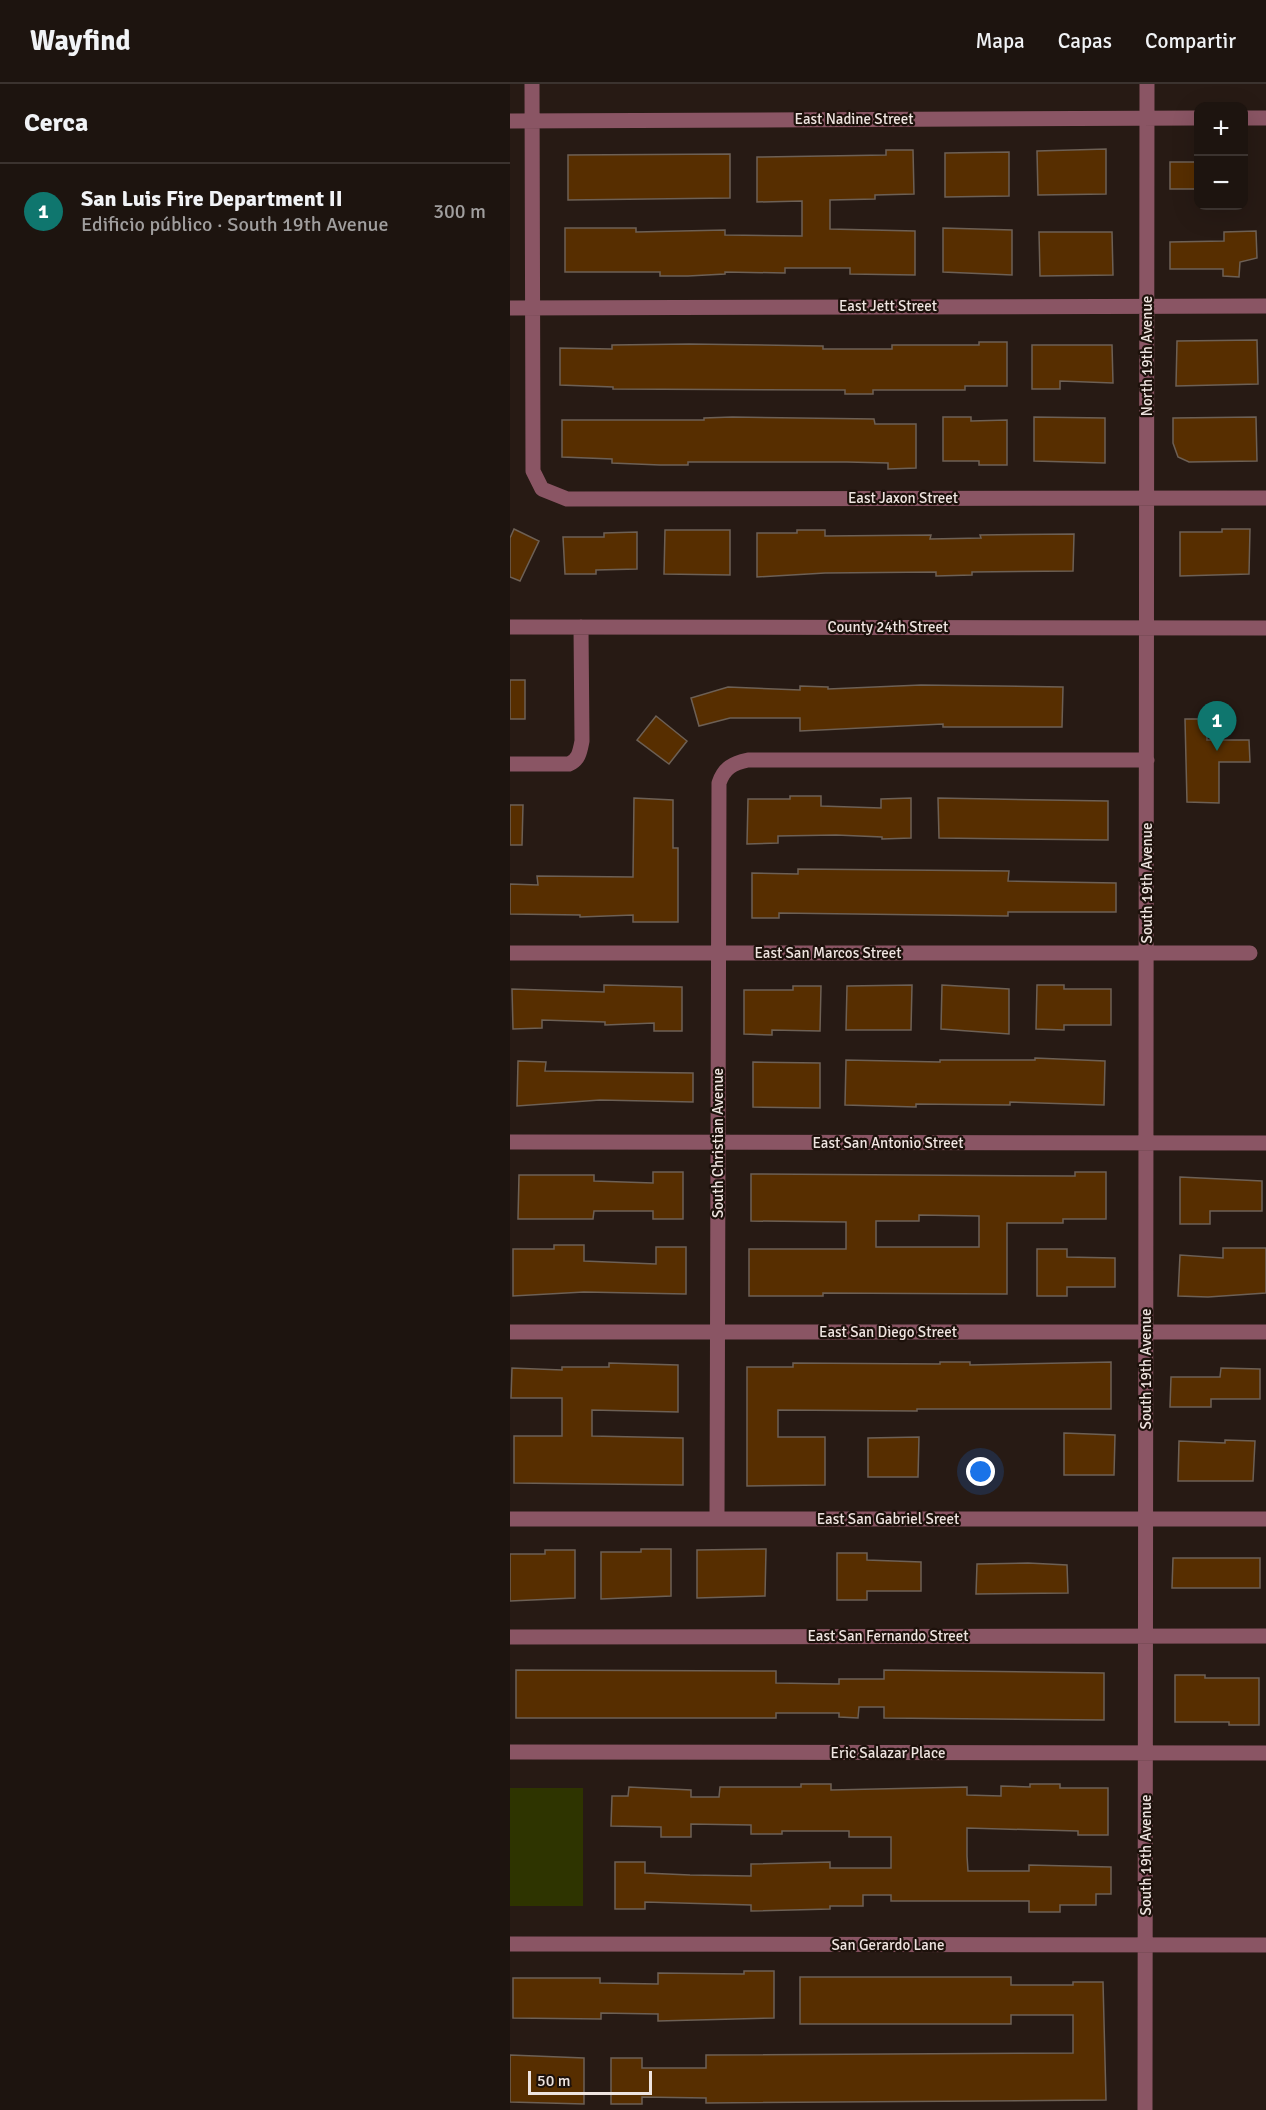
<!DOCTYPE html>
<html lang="es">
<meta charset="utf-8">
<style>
body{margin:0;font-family:Signika,sans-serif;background:#2a211d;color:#f1f3f6}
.controls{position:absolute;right:18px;top:18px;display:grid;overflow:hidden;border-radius:12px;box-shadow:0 6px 24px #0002}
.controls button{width:54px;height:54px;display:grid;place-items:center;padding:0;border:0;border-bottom:2px solid #3b332f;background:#1d140f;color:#f1f3f6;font:30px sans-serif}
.scale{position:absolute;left:18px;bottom:15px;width:124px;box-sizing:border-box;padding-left:6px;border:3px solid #eee4e0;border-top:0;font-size:16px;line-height:21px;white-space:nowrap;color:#eee4e0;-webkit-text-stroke:4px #1d110b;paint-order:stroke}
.you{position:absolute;left:471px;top:1388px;width:21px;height:21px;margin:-15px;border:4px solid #fff;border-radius:50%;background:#1a73e8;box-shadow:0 0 0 9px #1a73e833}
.badge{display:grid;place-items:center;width:39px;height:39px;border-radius:50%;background:#0f766e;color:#fff;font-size:20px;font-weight:700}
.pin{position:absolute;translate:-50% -50px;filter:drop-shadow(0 2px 3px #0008)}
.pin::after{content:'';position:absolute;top:32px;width:21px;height:18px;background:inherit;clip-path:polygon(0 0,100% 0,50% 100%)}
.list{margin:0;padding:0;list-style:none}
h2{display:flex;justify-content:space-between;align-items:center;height:78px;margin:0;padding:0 24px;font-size:26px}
h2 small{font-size:20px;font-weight:400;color:#a09e9e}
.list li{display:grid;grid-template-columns:39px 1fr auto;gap:18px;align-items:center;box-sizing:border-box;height:96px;padding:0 24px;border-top:2px solid #3b332f}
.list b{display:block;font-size:22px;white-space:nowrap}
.list p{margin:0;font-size:20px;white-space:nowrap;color:#a09e9e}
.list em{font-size:20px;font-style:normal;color:#a09e9e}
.map{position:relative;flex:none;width:756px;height:2026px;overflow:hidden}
header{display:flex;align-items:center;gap:36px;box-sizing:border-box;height:84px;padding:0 30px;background:#1d140f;border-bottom:2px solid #3b332f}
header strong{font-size:28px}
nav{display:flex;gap:33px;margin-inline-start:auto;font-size:21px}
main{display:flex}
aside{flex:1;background:#1d140f}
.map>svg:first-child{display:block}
</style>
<header>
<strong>Wayfind</strong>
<nav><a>Mapa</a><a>Capas</a><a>Compartir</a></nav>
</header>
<main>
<aside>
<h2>Cerca<small></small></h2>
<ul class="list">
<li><span class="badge">1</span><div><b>San Luis Fire Department II</b><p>Edificio público · South 19th Avenue</p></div><em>300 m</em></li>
</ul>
</aside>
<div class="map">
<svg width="756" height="2026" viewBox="0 0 756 2026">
<rect width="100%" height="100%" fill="#271a14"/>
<!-- green -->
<path fill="#2e3400" d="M 0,1704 L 73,1704 L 73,1822 L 0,1822 Z"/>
<!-- building -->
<path fill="#572e00" stroke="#6d6055" stroke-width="1.5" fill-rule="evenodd" d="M 596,65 L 596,110 L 528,111 L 527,67 Z
M 376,66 L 403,66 L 404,110 L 365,111 L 365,115 L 320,116 L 320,145 L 405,147 L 405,191 L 340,190 L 340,184 L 275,184 L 275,189 L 215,188 L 215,190 L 178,192 L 150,192 L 150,188 L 55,188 L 55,144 L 126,144 L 126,148 L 215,146 L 215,151 L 292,152 L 292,117 L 247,118 L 247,73 L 376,71 Z
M 499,68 L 499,112 L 435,113 L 435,69 Z
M 220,70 L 220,114 L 58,116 L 58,71 Z
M 660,78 L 688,78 L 688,105 L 660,105 Z
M 433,144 L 502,146 L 502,191 L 433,188 Z
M 746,147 L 747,174 L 730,178 L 729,193 L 713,192 L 713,185 L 660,185 L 660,158 L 714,157 L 714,148 Z
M 529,148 L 602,148 L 603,191 L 530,192 Z
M 747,256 L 748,300 L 666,302 L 667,257 Z
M 469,258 L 497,258 L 497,302 L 455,302 L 455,306 L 363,306 L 363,310 L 335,310 L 335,306 L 103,305 L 103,303 L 50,301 L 50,264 L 102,265 L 102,261 L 179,260 L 313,262 L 313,265 L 382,265 L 382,261 L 469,261 Z
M 522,261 L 602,261 L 603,299 L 550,297 L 550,305 L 522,305 Z
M 222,333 L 364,335 L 365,340 L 406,340 L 406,384 L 378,385 L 378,379 L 337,378 L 178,378 L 178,381 L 150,381 L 102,379 L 102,375 L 52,373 L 52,336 L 194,336 L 194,334 Z
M 433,333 L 461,333 L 461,337 L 497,336 L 497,381 L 469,381 L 469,377 L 433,377 Z
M 524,333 L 595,334 L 595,379 L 524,377 Z
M 746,333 L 747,377 L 679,378 L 668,373 L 663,359 L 663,334 Z
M 4,445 L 29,457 L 10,497 L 0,493 L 0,454 Z
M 712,445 L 740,445 L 739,490 L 670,492 L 670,448 L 712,448 Z
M 155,446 L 220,446 L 220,491 L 154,490 Z
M 287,446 L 315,446 L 315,452 L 421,451 L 420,455 L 471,454 L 470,451 L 564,450 L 563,487 L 462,488 L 462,491 L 426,492 L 426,488 L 315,489 L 247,493 L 247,449 L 287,449 Z
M 127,448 L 127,485 L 86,486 L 86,490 L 55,490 L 53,453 L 94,453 L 94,449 Z
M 0,596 L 15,596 L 15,635 L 0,635 Z
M 411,601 L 553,603 L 552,643 L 433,643 L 433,640 L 290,647 L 290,634 L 220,634 L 189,642 L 181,614 L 218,603 L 290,606 L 290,602 L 318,603 L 318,605 Z
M 146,632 L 177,657 L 159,680 L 127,656 Z
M 675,635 L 697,635 L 697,656 L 739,656 L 740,678 L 709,678 L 709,719 L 677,718 Z
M 280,712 L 311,712 L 311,722 L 371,724 L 371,715 L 401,714 L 401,754 L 372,755 L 372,753 L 326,751 L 268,752 L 268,759 L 237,760 L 238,715 L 280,715 Z
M 124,714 L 163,716 L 163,764 L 168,764 L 168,838 L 123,838 L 123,831 L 70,833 L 70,831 L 0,830 L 0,800 L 28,801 L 27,792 L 123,793 Z
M 428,714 L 598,717 L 598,756 L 429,754 Z
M 0,721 L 13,721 L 12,761 L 0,761 Z
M 288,785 L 499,787 L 498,797 L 606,799 L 606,828 L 498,828 L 498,832 L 269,829 L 269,834 L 242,834 L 242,789 L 288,790 Z
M 94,901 L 172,903 L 172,947 L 144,947 L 144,939 L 95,941 L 95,938 L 32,936 L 32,944 L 3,945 L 2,905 L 94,908 Z
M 402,901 L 401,946 L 336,946 L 337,902 Z
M 432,901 L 499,905 L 499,950 L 431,945 Z
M 527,901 L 554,901 L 554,905 L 601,905 L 601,941 L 554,941 L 554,946 L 526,945 Z
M 283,902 L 311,902 L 310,947 L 262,946 L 262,951 L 234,950 L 234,906 L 283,906 Z
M 525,974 L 595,977 L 594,1021 L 500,1018 L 500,1021 L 406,1020 L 406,1023 L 335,1021 L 336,976 L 430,978 L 430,976 L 525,976 Z
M 8,977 L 36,978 L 35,987 L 183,989 L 183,1018 L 90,1016 L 7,1022 Z
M 243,978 L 310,979 L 310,1024 L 243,1023 Z
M 143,1088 L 173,1088 L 173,1135 L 143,1135 L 143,1127 L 84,1127 L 83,1135 L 8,1135 L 9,1091 L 84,1091 L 84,1097 L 143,1099 Z
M 565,1088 L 596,1088 L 596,1135 L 553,1135 L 553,1139 L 497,1139 L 497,1210 L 313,1209 L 313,1212 L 239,1212 L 239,1165 L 336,1165 L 336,1138 L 241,1137 L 241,1090 L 565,1092 ZM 409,1131 L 469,1132 L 469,1163 L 366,1163 L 366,1137 L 409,1137 Z
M 670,1093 L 752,1097 L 752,1127 L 700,1127 L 700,1140 L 670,1140 Z
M 44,1161 L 74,1161 L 74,1177 L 146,1180 L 146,1163 L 176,1163 L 176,1210 L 74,1208 L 3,1212 L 3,1165 L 44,1165 Z
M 713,1164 L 756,1164 L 756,1209 L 698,1213 L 668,1212 L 670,1171 L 713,1174 Z
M 527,1165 L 557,1165 L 557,1173 L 605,1174 L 605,1203 L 557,1203 L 557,1212 L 527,1212 Z
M 430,1278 L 460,1278 L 460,1281 L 601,1278 L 601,1325 L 407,1325 L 407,1327 L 268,1326 L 268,1353 L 315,1353 L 315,1401 L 237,1402 L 237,1283 L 283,1283 L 283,1279 L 430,1280 Z
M 99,1279 L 168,1281 L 168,1328 L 82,1326 L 82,1352 L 173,1354 L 173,1401 L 4,1399 L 4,1352 L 52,1352 L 52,1314 L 1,1314 L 2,1284 L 52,1286 L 52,1283 L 99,1283 Z
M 711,1284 L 750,1285 L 750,1315 L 701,1315 L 701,1323 L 660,1323 L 661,1293 L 710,1293 Z
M 554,1349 L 605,1351 L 604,1391 L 554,1391 Z
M 409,1353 L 408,1393 L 358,1393 L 358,1354 Z
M 715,1356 L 745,1357 L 743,1397 L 668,1397 L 669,1357 L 715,1359 Z
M 131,1465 L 161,1465 L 161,1512 L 91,1515 L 91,1468 L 131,1468 Z
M 256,1465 L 255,1512 L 187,1514 L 187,1466 Z
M 35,1466 L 65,1466 L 65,1514 L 0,1517 L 0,1470 L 35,1470 Z
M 327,1469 L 357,1469 L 357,1476 L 411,1478 L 411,1507 L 357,1507 L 357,1516 L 327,1516 Z
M 663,1474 L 750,1474 L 750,1504 L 662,1504 Z
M 518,1479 L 557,1481 L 558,1509 L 466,1510 L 467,1480 Z
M 6,1586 L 266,1587 L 266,1599 L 329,1600 L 329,1595 L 374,1595 L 374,1586 L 594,1589 L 594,1636 L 374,1634 L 374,1623 L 349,1623 L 348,1634 L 329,1633 L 329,1629 L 266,1629 L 266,1634 L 6,1634 Z
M 665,1591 L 695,1591 L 695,1594 L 749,1594 L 749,1641 L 719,1641 L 719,1638 L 665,1638 Z
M 291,1700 L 321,1700 L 321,1706 L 457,1703 L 457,1711 L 491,1712 L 491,1702 L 520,1703 L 520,1700 L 550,1700 L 550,1704 L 598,1704 L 598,1751 L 568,1751 L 568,1747 L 457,1744 L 457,1772 L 458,1787 L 519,1787 L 519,1781 L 601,1783 L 601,1810 L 586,1810 L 586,1821 L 550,1821 L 550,1828 L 519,1828 L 519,1817 L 381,1817 L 381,1811 L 353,1811 L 353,1822 L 320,1822 L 320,1825 L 241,1827 L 241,1821 L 135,1818 L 135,1825 L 105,1825 L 105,1778 L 135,1778 L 135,1789 L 180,1791 L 241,1792 L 241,1780 L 320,1778 L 320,1784 L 381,1784 L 381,1753 L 339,1753 L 339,1747 L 272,1747 L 272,1750 L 241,1750 L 241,1741 L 181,1740 L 181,1753 L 151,1753 L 151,1743 L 101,1742 L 102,1712 L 118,1712 L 119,1703 L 181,1706 L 181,1713 L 209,1713 L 210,1703 L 291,1703 Z
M 234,1887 L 264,1887 L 264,1934 L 148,1937 L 148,1930 L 91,1929 L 91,1935 L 3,1934 L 3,1894 L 90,1894 L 90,1899 L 148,1900 L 148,1889 L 234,1890 Z
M 290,1893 L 501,1893 L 501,1901 L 563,1901 L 563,1898 L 593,1898 L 596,2016 L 196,2019 L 196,2014 L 132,2013 L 132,2020 L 101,2020 L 101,1974 L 132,1974 L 132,1984 L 196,1984 L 196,1971 L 563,1969 L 563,1931 L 501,1931 L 501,1940 L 290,1940 Z
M 0,1971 L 74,1974 L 74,2020 L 0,2018 Z"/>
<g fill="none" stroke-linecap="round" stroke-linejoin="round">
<!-- minor -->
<path stroke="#8a5564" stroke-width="15" d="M 22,0 L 23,387 L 32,405 L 57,415 L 756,414
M 734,34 L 756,34
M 0,37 L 688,34
M 0,224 L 756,222
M 0,543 L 756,544
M 0,680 L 59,680 C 69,676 70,667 72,657 L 71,543
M 0,869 L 740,869
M 0,1058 L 756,1059
M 0,1248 L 756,1248
M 0,1435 L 756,1435
M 207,1435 L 209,699 C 214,684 223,679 238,676 L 637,676
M 0,1553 L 756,1552
M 0,1668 L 756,1669
M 0,1860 L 756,1861
M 635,2026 L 637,0"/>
</g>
<g text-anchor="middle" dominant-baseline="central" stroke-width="4.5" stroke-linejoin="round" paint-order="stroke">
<!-- street labels -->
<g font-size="15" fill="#eee4e0" stroke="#1d110b">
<text x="344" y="35">East Nadine Street</text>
<text x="378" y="222">East Jett Street</text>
<text transform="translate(637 272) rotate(-90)">North 19th Avenue</text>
<text x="393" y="414">East Jaxon Street</text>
<text x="378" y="543">County 24th Street</text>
<text transform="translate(637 799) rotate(-90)">South 19th Avenue</text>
<text x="318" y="869">East San Marcos Street</text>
<text transform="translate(208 1059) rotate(-90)">South Christian Avenue</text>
<text x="378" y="1059">East San Antonio Street</text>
<text x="378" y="1248">East San Diego Street</text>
<text transform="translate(636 1285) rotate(-90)">South 19th Avenue</text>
<text x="378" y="1435">East San Gabriel Sreet</text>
<text x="378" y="1552">East San Fernando Street</text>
<text x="378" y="1669">Eric Salazar Place</text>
<text transform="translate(636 1771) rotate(-90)">South 19th Avenue</text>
<text x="378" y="1861">San Gerardo Lane</text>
</g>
</g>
</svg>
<div class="controls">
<button>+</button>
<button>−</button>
</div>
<div class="scale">50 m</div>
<div class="you"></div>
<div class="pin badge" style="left:707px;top:667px">1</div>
</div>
</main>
